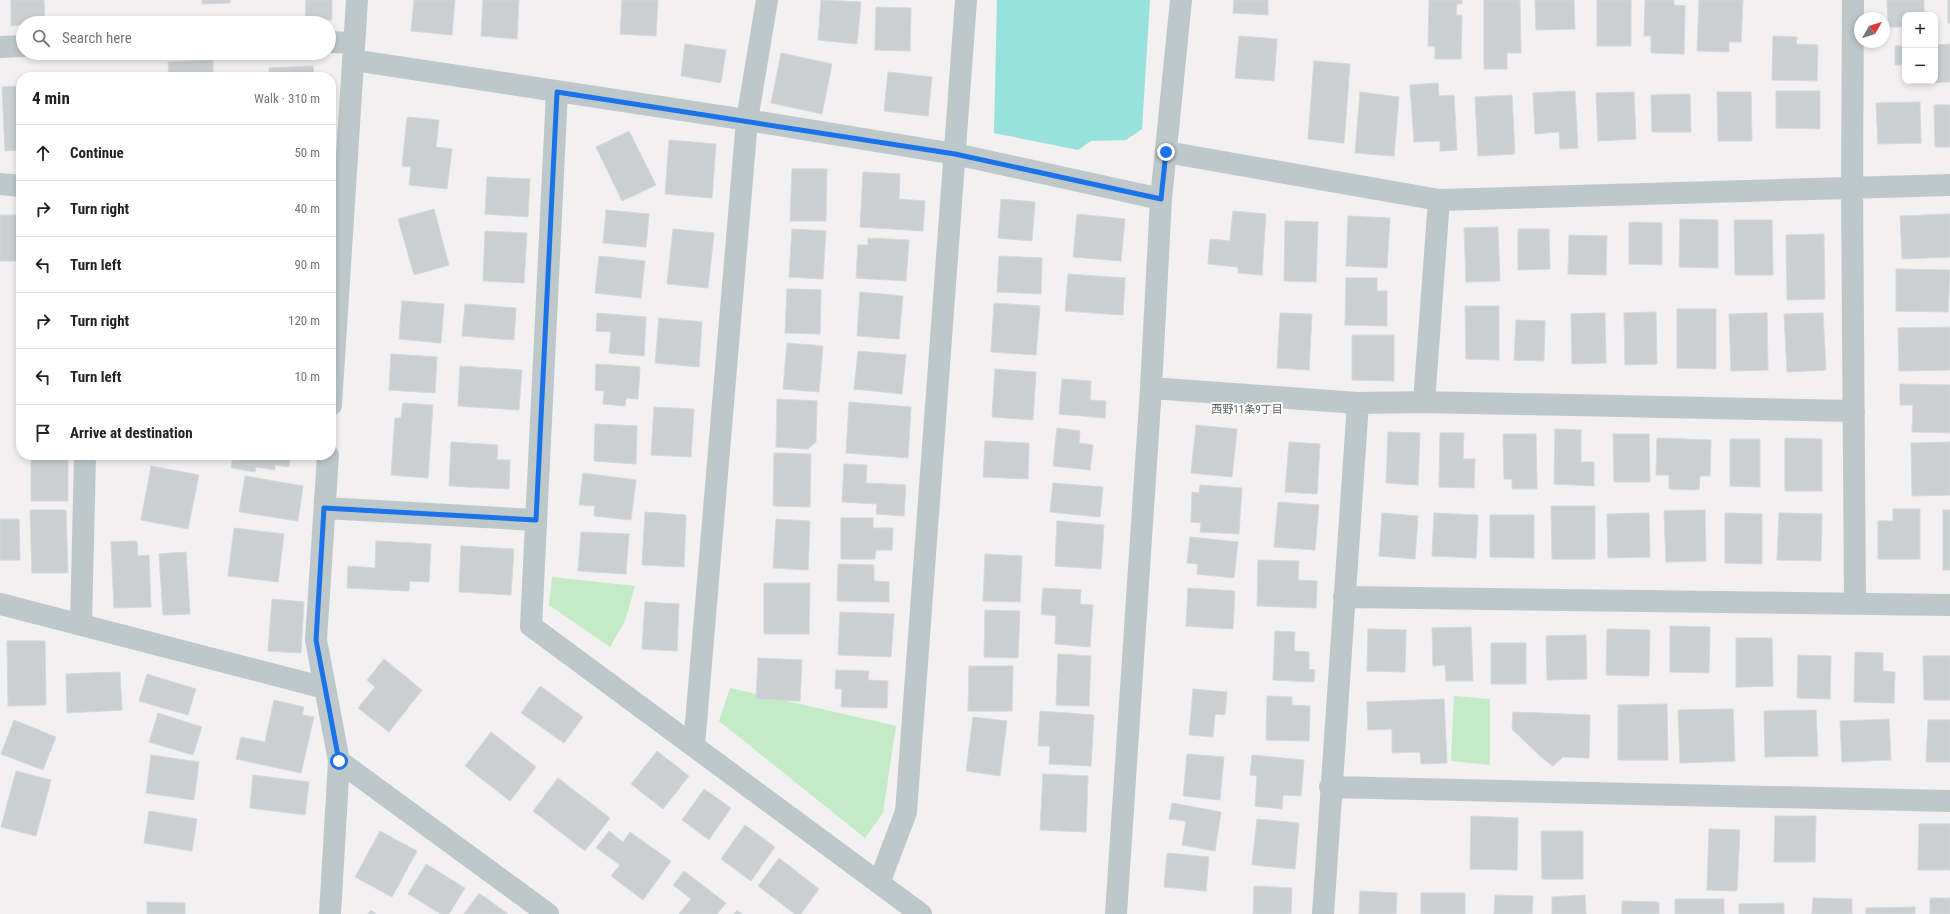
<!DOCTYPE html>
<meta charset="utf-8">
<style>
body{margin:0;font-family:"Roboto Condensed","Noto Sans JP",sans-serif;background:#f6f6f6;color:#222}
.controls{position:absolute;right:12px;top:12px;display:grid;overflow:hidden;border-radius:8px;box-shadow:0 2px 6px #0003}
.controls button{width:36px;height:36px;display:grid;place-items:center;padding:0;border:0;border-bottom:1px solid #e0e0e0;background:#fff;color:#222;font:20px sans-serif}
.compass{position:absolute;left:1854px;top:12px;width:36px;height:36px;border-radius:50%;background:#fff;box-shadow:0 2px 6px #0003;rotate:51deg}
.stop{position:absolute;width:12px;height:12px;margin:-9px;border:3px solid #1a73e8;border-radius:50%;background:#fff}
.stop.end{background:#1a73e8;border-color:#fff;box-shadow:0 1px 4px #0008}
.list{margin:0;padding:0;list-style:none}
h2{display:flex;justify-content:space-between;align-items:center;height:52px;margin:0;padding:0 16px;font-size:17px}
h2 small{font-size:13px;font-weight:400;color:#767676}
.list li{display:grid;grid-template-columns:26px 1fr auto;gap:12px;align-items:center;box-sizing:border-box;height:56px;padding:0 16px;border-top:1px solid #e0e0e0}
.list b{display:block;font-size:15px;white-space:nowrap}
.list em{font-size:13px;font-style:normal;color:#767676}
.icon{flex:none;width:22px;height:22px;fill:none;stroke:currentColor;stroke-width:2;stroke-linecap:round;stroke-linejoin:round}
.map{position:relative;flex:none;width:1950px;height:914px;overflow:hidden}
.search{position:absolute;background:#fff;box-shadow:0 2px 6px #0003;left:16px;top:16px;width:320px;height:44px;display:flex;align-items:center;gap:10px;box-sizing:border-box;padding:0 14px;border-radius:22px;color:#767676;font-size:15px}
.panel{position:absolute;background:#fff;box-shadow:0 2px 6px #0003;left:16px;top:72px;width:320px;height:388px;border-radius:16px}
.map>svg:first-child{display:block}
</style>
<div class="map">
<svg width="1950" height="914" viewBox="0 0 1950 914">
<rect width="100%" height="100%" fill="#f2f0f1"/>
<!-- green -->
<path fill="#c4eac8" d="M 552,577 L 635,586 L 625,621 L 610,647 L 549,605 Z
M 730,688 L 896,726 L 883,813 L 865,838 L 719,721 Z
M 1454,696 L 1490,699 L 1490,765 L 1451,761 Z"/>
<!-- water -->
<path fill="#97e2dc" d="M 997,0 L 1150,0 L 1142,129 L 1126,140 L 1091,141 L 1078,150 L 994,133 Z"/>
<!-- building -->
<path fill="#cbcfd1" stroke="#d5d8db" d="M 11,0 L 44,0 L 45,23 L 23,23 L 23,25 L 11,26 Z
M 202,0 L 230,0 L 230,3 L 202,4 Z
M 306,0 L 332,0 L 332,20 L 305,19 Z
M 414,0 L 455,0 L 452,35 L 411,31 Z
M 483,0 L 519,0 L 517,39 L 481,36 Z
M 622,0 L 658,0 L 656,36 L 620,34 Z
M 821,0 L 861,2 L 857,44 L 818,40 Z
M 1234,0 L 1268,0 L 1268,15 L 1233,13 Z
M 1429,0 L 1462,0 L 1462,4 L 1457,4 L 1456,15 L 1462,15 L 1461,59 L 1435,59 L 1435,46 L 1428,46 Z
M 1484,0 L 1520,0 L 1521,53 L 1507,53 L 1507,69 L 1484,69 Z
M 1535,0 L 1574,0 L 1575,29 L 1536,30 Z
M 1597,0 L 1631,0 L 1631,46 L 1597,46 Z
M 1645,0 L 1674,0 L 1674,5 L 1685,6 L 1684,54 L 1651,53 L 1651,36 L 1644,36 Z
M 1699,0 L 1743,0 L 1741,42 L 1729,42 L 1729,52 L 1697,51 Z
M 1887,0 L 1924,0 L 1924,15 L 1905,15 L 1905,27 L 1888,27 Z
M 1948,0 L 1950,0 L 1950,23 L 1948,23 Z
M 876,7 L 911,8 L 910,51 L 875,50 Z
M 1239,36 L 1277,39 L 1274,81 L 1235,78 Z
M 1773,36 L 1797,37 L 1796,44 L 1818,45 L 1817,81 L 1772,80 Z
M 685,44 L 726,50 L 721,83 L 681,76 Z
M 1950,44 L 1950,82 L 1911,83 L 1911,81 L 1935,81 L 1935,45 Z
M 1895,46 L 1905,46 L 1905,65 L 1895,65 Z
M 781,53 L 832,64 L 822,114 L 771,103 Z
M 213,60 L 213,77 L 169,77 L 168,62 Z
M 1314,61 L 1350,64 L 1344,143 L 1308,139 Z
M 313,66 L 314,77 L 269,77 L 269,68 Z
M 888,72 L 932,77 L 928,116 L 884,111 Z
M 1438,83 L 1439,96 L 1454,95 L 1457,150 L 1440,151 L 1440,141 L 1414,142 L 1410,85 Z
M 21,86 L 21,150 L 5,151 L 2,87 Z
M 1575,91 L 1578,148 L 1560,149 L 1559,132 L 1535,134 L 1533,93 Z
M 1776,91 L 1820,91 L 1820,129 L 1776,128 Z
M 1360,92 L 1399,97 L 1394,156 L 1355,153 Z
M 1634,92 L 1636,139 L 1598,141 L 1596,93 Z
M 1717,92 L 1751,92 L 1752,141 L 1718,141 Z
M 1690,94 L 1691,132 L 1652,132 L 1651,95 Z
M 1512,95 L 1515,154 L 1478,156 L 1475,97 Z
M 1920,102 L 1921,143 L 1878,144 L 1876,103 Z
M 1934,105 L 1950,105 L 1950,147 L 1935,147 Z
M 407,117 L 439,120 L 436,147 L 452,149 L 447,189 L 409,185 L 411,167 L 402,166 Z
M 629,131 L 656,185 L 622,201 L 596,147 Z
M 669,140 L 716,144 L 712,198 L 665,194 Z
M 792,169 L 827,169 L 826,221 L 790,221 Z
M 863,172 L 900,174 L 899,199 L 925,201 L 923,231 L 860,227 Z
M 487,177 L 530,179 L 528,217 L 485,214 Z
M 1001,199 L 1035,202 L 1032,241 L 998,238 Z
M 434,209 L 449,265 L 414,275 L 398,219 Z
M 606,210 L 649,214 L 646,247 L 603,243 Z
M 1233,211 L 1266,214 L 1262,275 L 1238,273 L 1238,267 L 1208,264 L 1210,239 L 1230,241 Z
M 1077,214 L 1125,219 L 1121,261 L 1073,257 Z
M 1950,214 L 1950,257 L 1902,259 L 1900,216 Z
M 0,215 L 21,215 L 21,261 L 0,261 Z
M 1348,216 L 1390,218 L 1387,268 L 1346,266 Z
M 1680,219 L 1718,220 L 1718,268 L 1679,267 Z
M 1734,220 L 1772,220 L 1773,275 L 1735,275 Z
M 1285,221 L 1318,222 L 1316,282 L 1284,281 Z
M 1629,222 L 1662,223 L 1662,265 L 1629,264 Z
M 1498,227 L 1500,281 L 1466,282 L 1464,228 Z
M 673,229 L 714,233 L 708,288 L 667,284 Z
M 792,229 L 826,231 L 823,279 L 789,277 Z
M 1518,229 L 1549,229 L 1550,269 L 1518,270 Z
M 485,231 L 527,233 L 524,283 L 483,281 Z
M 1824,234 L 1825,299 L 1787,300 L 1786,235 Z
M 1569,235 L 1607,236 L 1606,275 L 1568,274 Z
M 868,238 L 909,240 L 906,281 L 856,278 L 858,245 L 868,245 Z
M 599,256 L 645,261 L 641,298 L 595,293 Z
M 999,256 L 1042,258 L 1041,294 L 997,292 Z
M 1896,269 L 1950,270 L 1948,312 L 1896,311 Z
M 1068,274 L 1125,278 L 1123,315 L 1065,311 Z
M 1346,278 L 1377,278 L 1377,291 L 1387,291 L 1387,326 L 1345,325 Z
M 787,289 L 821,290 L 820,334 L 785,333 Z
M 860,292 L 903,296 L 899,339 L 857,336 Z
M 402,301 L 444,304 L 441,343 L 399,339 Z
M 994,303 L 1040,306 L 1036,355 L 991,352 Z
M 465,304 L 516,308 L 514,340 L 462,336 Z
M 1465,306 L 1499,306 L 1499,360 L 1466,359 Z
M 1677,309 L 1716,309 L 1716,369 L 1677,368 Z
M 1656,312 L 1657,364 L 1625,365 L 1624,313 Z
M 597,313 L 646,317 L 644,356 L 609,353 L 611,332 L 596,331 Z
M 1280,313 L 1312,314 L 1309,370 L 1277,368 Z
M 1605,313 L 1606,363 L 1572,364 L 1571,314 Z
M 1767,313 L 1768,370 L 1731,371 L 1729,314 Z
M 1823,313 L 1826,370 L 1787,372 L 1784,314 Z
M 659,318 L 702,322 L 699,367 L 655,363 Z
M 1516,320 L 1545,321 L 1544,361 L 1514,360 Z
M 1950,327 L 1950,370 L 1899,371 L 1898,328 Z
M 1352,335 L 1394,335 L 1394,381 L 1352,380 Z
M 787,343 L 823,346 L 819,392 L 783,389 Z
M 858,351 L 906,355 L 902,394 L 854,389 Z
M 391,354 L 437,357 L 435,393 L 389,390 Z
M 596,364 L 640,367 L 638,399 L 626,398 L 625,406 L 603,404 L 604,391 L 595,390 Z
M 460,366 L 522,370 L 519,410 L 458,406 Z
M 995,369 L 1036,372 L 1033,420 L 992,417 Z
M 1062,379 L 1091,381 L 1090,400 L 1106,401 L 1105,418 L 1059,414 Z
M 1900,384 L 1950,385 L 1950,433 L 1912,432 L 1913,405 L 1900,405 Z
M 777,399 L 817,401 L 816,442 L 808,449 L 776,447 Z
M 849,402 L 911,407 L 908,458 L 846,453 Z
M 403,403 L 433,405 L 428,478 L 391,475 L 395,418 L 401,418 Z
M 654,407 L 694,409 L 691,457 L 651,455 Z
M 595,424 L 637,426 L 636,464 L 594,461 Z
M 1196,425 L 1237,429 L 1232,477 L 1191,473 Z
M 1057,428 L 1080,431 L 1079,443 L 1093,445 L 1090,470 L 1053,466 Z
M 1555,429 L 1581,430 L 1581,462 L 1594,462 L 1594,486 L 1554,484 Z
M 1388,432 L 1420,433 L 1418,485 L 1386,483 Z
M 1440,433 L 1464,433 L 1463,459 L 1475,459 L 1474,488 L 1439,487 Z
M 1503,434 L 1536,434 L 1537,489 L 1512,489 L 1512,479 L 1504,479 Z
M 1613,434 L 1649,434 L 1650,482 L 1614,482 Z
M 1657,438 L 1711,440 L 1710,476 L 1700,476 L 1699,490 L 1669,489 L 1669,475 L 1656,475 Z
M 1785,438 L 1822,439 L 1822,491 L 1785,491 Z
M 1730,439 L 1760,439 L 1760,487 L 1730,486 Z
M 985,441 L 1029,443 L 1028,479 L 983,477 Z
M 451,442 L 498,445 L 497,460 L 510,460 L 509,489 L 449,486 Z
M 1289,442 L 1320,444 L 1317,494 L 1285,492 Z
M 1950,442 L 1950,495 L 1912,496 L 1911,443 Z
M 774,453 L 811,454 L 810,507 L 773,506 Z
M 31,455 L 68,455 L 68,501 L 31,501 Z
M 233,455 L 291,455 L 289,467 L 275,465 L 275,470 L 256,467 L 255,472 L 231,468 Z
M 844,464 L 867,465 L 866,483 L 906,485 L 904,516 L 876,514 L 877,504 L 842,502 Z
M 151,466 L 199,475 L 188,529 L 141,520 Z
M 583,473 L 636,480 L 631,520 L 594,516 L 595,506 L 579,505 Z
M 245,476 L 303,486 L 298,521 L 239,512 Z
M 1053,483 L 1103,487 L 1100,517 L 1050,512 Z
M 1200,485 L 1242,488 L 1239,534 L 1200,532 L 1201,523 L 1191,522 L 1192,492 L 1199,493 Z
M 1278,502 L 1319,505 L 1315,550 L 1274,547 Z
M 1551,506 L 1595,506 L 1595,559 L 1552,559 Z
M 1893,509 L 1920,509 L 1920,559 L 1878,559 L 1878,521 L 1893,521 Z
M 30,510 L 66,510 L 68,573 L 32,573 Z
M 1705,510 L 1706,561 L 1666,562 L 1664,511 Z
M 1943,510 L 1950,510 L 1950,570 L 1943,570 Z
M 645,512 L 686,515 L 684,567 L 642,565 Z
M 1382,513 L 1418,516 L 1415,559 L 1379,556 Z
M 1434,513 L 1478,515 L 1476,558 L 1432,556 Z
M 1649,513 L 1650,557 L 1608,558 L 1607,514 Z
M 1725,513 L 1762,514 L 1762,564 L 1725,563 Z
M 1779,513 L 1822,514 L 1821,561 L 1777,560 Z
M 1490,515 L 1534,515 L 1534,558 L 1490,557 Z
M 841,518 L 873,518 L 873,528 L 893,528 L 892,550 L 876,550 L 875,559 L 841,559 Z
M 0,519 L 19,519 L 20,560 L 0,560 Z
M 776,519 L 810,521 L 808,570 L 773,568 Z
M 1057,521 L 1104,525 L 1101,569 L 1055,566 Z
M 234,528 L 284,534 L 278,582 L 228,576 Z
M 581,532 L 629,534 L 626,574 L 578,571 Z
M 1190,537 L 1238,542 L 1234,578 L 1197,574 L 1198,564 L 1187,563 Z
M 137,541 L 138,556 L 149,555 L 151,607 L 114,608 L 111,542 Z
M 376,541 L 431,544 L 429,582 L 410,581 L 409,591 L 347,588 L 348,566 L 375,568 Z
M 461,546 L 514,549 L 511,595 L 459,592 Z
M 186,552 L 190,614 L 163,615 L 159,554 Z
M 985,554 L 1022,556 L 1020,602 L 983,601 Z
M 1258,560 L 1299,561 L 1298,580 L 1317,581 L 1316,608 L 1257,606 Z
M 838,564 L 874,565 L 874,581 L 889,582 L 889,602 L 837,601 Z
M 764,583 L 810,583 L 809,634 L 764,634 Z
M 1043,588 L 1081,590 L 1080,604 L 1093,605 L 1090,647 L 1055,644 L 1056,616 L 1041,614 Z
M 1188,588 L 1235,591 L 1233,629 L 1186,626 Z
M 272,599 L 304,602 L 301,653 L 268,651 Z
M 645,602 L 679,604 L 677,651 L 642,649 Z
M 985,610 L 1020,611 L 1018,658 L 984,657 Z
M 840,612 L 894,614 L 891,657 L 838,655 Z
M 1670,626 L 1710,627 L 1709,673 L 1670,672 Z
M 1471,627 L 1473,681 L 1446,681 L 1445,665 L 1433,666 L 1432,628 Z
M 1368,629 L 1406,630 L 1405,672 L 1367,671 Z
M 1607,629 L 1650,630 L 1649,676 L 1606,675 Z
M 1275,631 L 1295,632 L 1294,651 L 1309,652 L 1309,669 L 1315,670 L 1314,682 L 1273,680 Z
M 1586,635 L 1587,679 L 1547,680 L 1546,636 Z
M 1736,638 L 1772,638 L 1773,686 L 1736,687 Z
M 7,641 L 45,641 L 46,705 L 8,706 Z
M 1491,643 L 1526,643 L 1526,684 L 1491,684 Z
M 1855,652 L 1883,653 L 1883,671 L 1895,672 L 1894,703 L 1854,702 Z
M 1058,654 L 1091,656 L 1089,706 L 1056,705 Z
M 1798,655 L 1831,656 L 1830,699 L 1797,698 Z
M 1923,656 L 1950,656 L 1950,700 L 1924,700 Z
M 758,658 L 802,660 L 800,701 L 756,699 Z
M 384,659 L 422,690 L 389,732 L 358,708 L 375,687 L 367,680 Z
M 969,666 L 1013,666 L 1012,711 L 968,711 Z
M 836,670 L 869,671 L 868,680 L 888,681 L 887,708 L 841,707 L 842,689 L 835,689 Z
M 120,672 L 122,710 L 67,713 L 66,674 Z
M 147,674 L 196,689 L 188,715 L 139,701 Z
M 540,686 L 583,717 L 564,743 L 521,713 Z
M 1193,689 L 1227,692 L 1225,715 L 1215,714 L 1213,737 L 1189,735 Z
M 1267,696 L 1292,697 L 1292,705 L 1310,706 L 1309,741 L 1266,740 Z
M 1444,699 L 1447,763 L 1421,764 L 1420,752 L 1392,753 L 1392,729 L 1368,730 L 1367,702 Z
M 274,700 L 304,707 L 302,715 L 314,717 L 301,773 L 236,759 L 241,737 L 265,742 Z
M 1667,704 L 1668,760 L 1618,760 L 1618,705 Z
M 1733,709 L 1735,761 L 1680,763 L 1678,710 Z
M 1816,710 L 1818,756 L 1765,757 L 1764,711 Z
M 1040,711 L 1094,715 L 1091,766 L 1049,764 L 1050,746 L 1038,746 Z
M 1513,712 L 1590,715 L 1589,758 L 1563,757 L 1553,766 L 1540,756 L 1512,729 Z
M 158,713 L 202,727 L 193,755 L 149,742 Z
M 973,717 L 1007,721 L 1000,776 L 966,771 Z
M 1889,719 L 1891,760 L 1842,762 L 1840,721 Z
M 14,720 L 56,737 L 43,770 L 1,754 Z
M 1928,720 L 1950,720 L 1950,762 L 1926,762 Z
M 491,732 L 536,767 L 510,801 L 465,766 Z
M 657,751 L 689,776 L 663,809 L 631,784 Z
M 1187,754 L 1224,757 L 1220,800 L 1183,796 Z
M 151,755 L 199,762 L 194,800 L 146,793 Z
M 1252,755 L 1304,760 L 1301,796 L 1283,795 L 1282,809 L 1255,806 L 1257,776 L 1250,775 Z
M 16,771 L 51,780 L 36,836 L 1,827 Z
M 1043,774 L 1088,776 L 1086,832 L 1040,830 Z
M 253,775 L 309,782 L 305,815 L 250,808 Z
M 558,778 L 610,818 L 585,851 L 533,811 Z
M 704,789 L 731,808 L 709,840 L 682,820 Z
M 1172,803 L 1221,812 L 1215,851 L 1182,845 L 1186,821 L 1169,819 Z
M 149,811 L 197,819 L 192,851 L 144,843 Z
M 1471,816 L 1518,818 L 1517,870 L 1470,869 Z
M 1775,816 L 1816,816 L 1815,862 L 1774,862 Z
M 1257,819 L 1299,823 L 1295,869 L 1252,865 Z
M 1919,824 L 1950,824 L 1950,870 L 1918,870 Z
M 745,825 L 775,847 L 751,881 L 721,859 Z
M 1709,829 L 1740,830 L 1737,891 L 1707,890 Z
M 380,831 L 417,851 L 392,897 L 355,877 Z
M 609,831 L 623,842 L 630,832 L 671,861 L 643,900 L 611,876 L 620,865 L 596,848 Z
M 1541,831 L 1583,831 L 1583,879 L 1542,879 Z
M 1167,853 L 1209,857 L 1206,891 L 1164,887 Z
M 779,858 L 819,889 L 801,914 L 795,914 L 758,886 Z
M 426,864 L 465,888 L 449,914 L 441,914 L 408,894 Z
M 684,871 L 726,903 L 717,914 L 679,914 L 691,899 L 673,885 Z
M 1254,886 L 1292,888 L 1291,914 L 1253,914 Z
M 1360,891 L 1397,893 L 1396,914 L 1359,914 Z
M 479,893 L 508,914 L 464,914 Z
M 1421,893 L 1465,893 L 1465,914 L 1421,914 Z
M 1495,895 L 1533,896 L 1532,914 L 1494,914 Z
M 1585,895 L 1586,914 L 1552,914 L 1552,897 Z
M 1813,898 L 1852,899 L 1852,914 L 1812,914 Z
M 1930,898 L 1950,898 L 1950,914 L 1930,914 Z
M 1675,899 L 1724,899 L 1724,914 L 1675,914 Z
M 1622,901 L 1659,902 L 1659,914 L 1622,914 Z
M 147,902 L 185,903 L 185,914 L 147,914 Z
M 1784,903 L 1784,914 L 1739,914 L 1739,904 Z
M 1915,907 L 1915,914 L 1866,914 L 1866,908 Z
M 371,910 L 376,914 L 368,914 Z
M 737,910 L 742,914 L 734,914 Z"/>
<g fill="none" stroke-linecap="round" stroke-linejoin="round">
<!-- street -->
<path stroke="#bec8cb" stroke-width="22" d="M 1853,0 L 1852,188 L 1855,603
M 329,42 L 354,43
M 0,47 L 23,46
M 353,60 L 747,120 L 955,154 L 1161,199
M 557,92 L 531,626 L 921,914
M 1166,152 L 1439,200 L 1950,185
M 0,184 L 21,186
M 1151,388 L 1358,403 L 1424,402 L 1854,411
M 1424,402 L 1439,200
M 331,405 L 357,0
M 328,455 L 316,640 L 339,761 L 330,914
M 325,508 L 536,520
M 1344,597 L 1950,605
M 0,604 L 325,688
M 81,625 L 85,455
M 694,746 L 747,120 L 767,0
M 339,761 L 548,914
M 1330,787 L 1950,801
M 879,883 L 906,812 L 966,0
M 1116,914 L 1151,388 L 1161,199 L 1181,0
M 1323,914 L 1358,403"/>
</g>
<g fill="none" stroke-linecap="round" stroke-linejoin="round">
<!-- route -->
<path stroke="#1a73e8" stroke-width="5" d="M 339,761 L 316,640 L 324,508 L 536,520 L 557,92 L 955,154 L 1161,199 L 1166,152"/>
</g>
<g text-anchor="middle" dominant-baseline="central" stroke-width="4" stroke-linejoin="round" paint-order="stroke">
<!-- neighbourhood labels -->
<g font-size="11" fill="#5d6264" stroke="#fff">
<text x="1247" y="409">西野11条9丁目</text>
</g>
</g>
</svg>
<div class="controls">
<button>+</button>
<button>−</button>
</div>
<svg class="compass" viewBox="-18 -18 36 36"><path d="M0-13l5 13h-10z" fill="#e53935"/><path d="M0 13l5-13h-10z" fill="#767676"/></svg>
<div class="stop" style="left:339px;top:761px"></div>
<div class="stop end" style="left:1166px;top:152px"></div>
<div class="search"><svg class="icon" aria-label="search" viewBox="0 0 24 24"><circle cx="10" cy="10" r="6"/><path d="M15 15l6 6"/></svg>Search here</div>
<section class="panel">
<h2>4 min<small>Walk · 310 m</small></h2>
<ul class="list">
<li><svg class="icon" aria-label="ahead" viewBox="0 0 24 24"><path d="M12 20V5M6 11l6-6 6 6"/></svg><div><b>Continue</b></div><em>50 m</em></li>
<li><svg class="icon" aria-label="right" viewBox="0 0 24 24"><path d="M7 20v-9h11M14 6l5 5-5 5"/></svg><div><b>Turn right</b></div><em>40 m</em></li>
<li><svg class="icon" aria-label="left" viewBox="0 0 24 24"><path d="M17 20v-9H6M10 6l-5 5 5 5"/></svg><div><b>Turn left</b></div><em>90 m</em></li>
<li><svg class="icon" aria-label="right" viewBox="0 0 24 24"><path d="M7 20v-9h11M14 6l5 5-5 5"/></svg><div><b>Turn right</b></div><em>120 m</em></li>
<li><svg class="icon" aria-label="left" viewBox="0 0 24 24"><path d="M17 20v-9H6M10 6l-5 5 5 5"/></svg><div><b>Turn left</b></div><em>10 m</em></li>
<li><svg class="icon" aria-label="arrive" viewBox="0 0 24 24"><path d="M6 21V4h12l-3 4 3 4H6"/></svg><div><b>Arrive at destination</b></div></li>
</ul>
</section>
</div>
